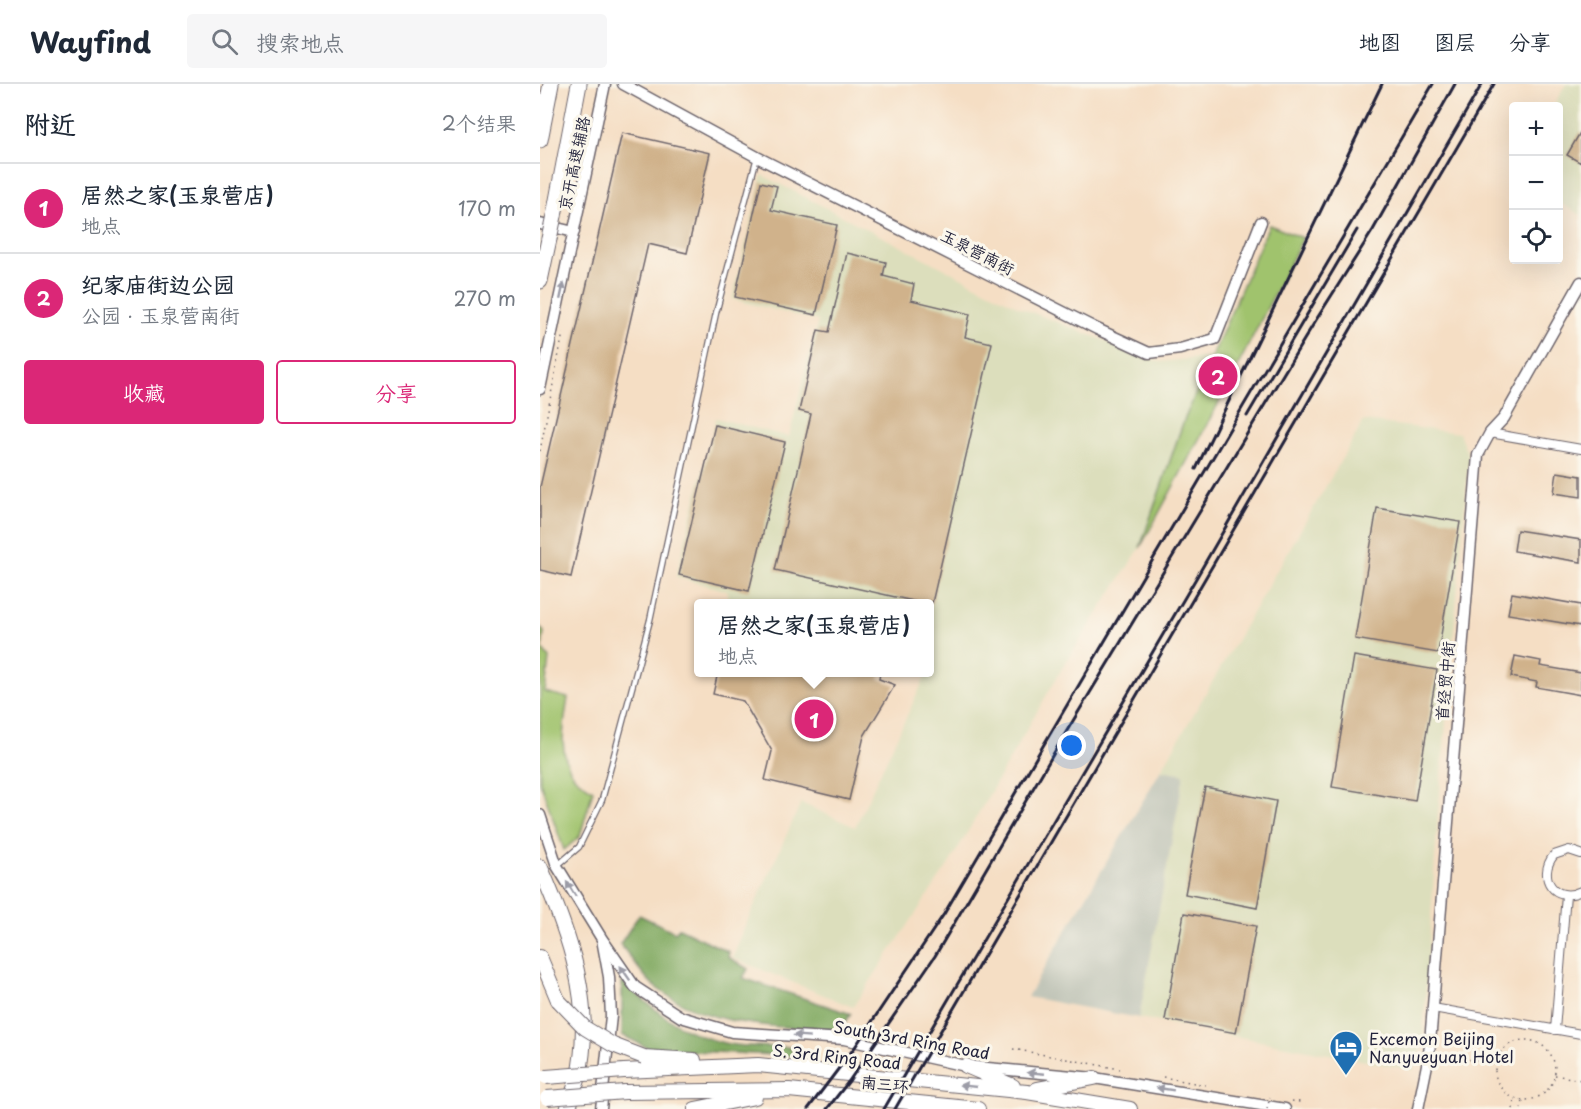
<!DOCTYPE html>
<html lang="zh">
<meta charset="utf-8">
<style>
body{margin:0;font-family:"Playpen Sans","LXGW WenKai TC",sans-serif;background:#f6f6f7;color:#1f2937}
.controls{position:absolute;right:18px;top:18px;display:grid;overflow:hidden;border-radius:6px;box-shadow:0 6px 24px #0002}
.controls button{width:54px;height:54px;display:grid;place-items:center;padding:0;border:0;border-bottom:2px solid #e0e1e3;background:#fff;color:#1f2937;font:30px sans-serif}
.you{position:absolute;left:532px;top:662px;width:21px;height:21px;margin:-15px;border:4px solid #fff;border-radius:50%;background:#1a73e8;box-shadow:0 0 0 9px #1a73e833}
.badge{display:grid;place-items:center;width:39px;height:39px;border-radius:50%;background:#db2777;color:#fff;font-size:20px;font-weight:700}
.pin{position:absolute;translate:-50% -50%;border:3px solid #fff;box-shadow:0 2px 6px #0006}
.popup{position:absolute;left:154px;top:515px;width:240px;height:78px;box-sizing:border-box;display:grid;place-content:center;border-radius:6px;background:#fff;filter:drop-shadow(0 2px 4px #0005);font-size:20px;white-space:nowrap;color:#747a83}
.popup b{font-size:22px;color:#1f2937}
.popup::after{content:'';position:absolute;left:50%;top:100%;margin-left:-12px;border:12px solid transparent;border-top-color:#fff}
.list{margin:0;padding:0;list-style:none}
h2{display:flex;justify-content:space-between;align-items:center;height:78px;margin:0;padding:0 24px;font-size:26px}
h2 small{font-size:20px;font-weight:400;color:#747a83}
.list li{display:grid;grid-template-columns:39px 1fr auto;gap:18px;align-items:center;box-sizing:border-box;height:90px;padding:0 24px;border-top:2px solid #e0e1e3}
.list b{display:block;font-size:22px;white-space:nowrap}
.list p{margin:0;font-size:20px;white-space:nowrap;color:#747a83}
.list em{font-size:20px;font-style:normal;color:#747a83}
.actions{display:flex;gap:12px;padding:18px 24px}
.actions a{flex:1;padding:14px 0;border:2px solid #db2777;border-radius:6px;text-align:center;font-size:21px;color:#db2777}
.actions .main{background:#db2777;color:#fff}
.icon{flex:none;width:33px;height:33px;fill:none;stroke:currentColor;stroke-width:2;stroke-linecap:round;stroke-linejoin:round}
.map{position:relative;flex:none;width:1041px;height:1025px;overflow:hidden}
header{display:flex;align-items:center;gap:36px;box-sizing:border-box;height:84px;padding:0 30px;background:#fff;border-bottom:2px solid #e0e1e3}
header strong{font-size:28px}
nav{display:flex;gap:33px;margin-inline-start:auto;font-size:21px}
.search{width:420px;height:54px;background:#f6f6f7;display:flex;align-items:center;gap:15px;box-sizing:border-box;padding:0 21px;border-radius:6px;color:#747a83;font-size:22px}
main{display:flex}
aside{flex:1;background:#fff}
.map>svg:first-child{display:block}
</style>
<header>
<strong>Wayfind</strong>
<div class="search"><svg class="icon" aria-label="search" viewBox="0 0 24 24"><circle cx="10" cy="10" r="6"/><path d="M15 15l6 6"/></svg>搜索地点</div>
<nav><a>地图</a><a>图层</a><a>分享</a></nav>
</header>
<main>
<aside>
<h2>附近<small>2个结果</small></h2>
<ul class="list">
<li><span class="badge">1</span><div><b>居然之家(玉泉营店)</b><p>地点</p></div><em>170 m</em></li>
<li><span class="badge">2</span><div><b>纪家庙街边公园</b><p>公园 · 玉泉营南街</p></div><em>270 m</em></li>
</ul>
<div class="actions"><a class="main">收藏</a><a>分享</a></div>
</aside>
<div class="map">
<svg width="1041" height="1025" viewBox="0 0 1041 1025">
<rect width="100%" height="100%" fill="#fbf7ec"/>
<filter id="ink" filterUnits="userSpaceOnUse"><feTurbulence type="fractalNoise" baseFrequency=".0167" numOctaves="2"/><feDisplacementMap in="SourceGraphic" scale="12" xChannelSelector="R" yChannelSelector="G"/><feConvolveMatrix kernelMatrix="1 2 1 2 8 2 1 2 1" color-interpolation-filters="sRGB"/></filter>
<filter id="wash" filterUnits="userSpaceOnUse"><feTurbulence type="fractalNoise" baseFrequency=".008" numOctaves="4" result="noise"/><feDisplacementMap in="SourceGraphic" scale="24" xChannelSelector="R" yChannelSelector="G"/><feGaussianBlur stdDeviation="1.35" result="paint"/><feColorMatrix in="noise" values="0 0 0 0 0 0 0 0 0 0 0 0 0 0 0 0 0 1.4 0 .05"/><feComposite in="paint" operator="in"/></filter>
<g filter="url(#wash)">
<rect width="100%" height="100%" fill="#f5dec4"/>
<!-- built -->
<path fill="#dcdebc" d="M 1026,0 L 1041,0 L 1041,131 L 1019,118 L 1018,22 L 1013,22 Z
M 222,91 L 481,224 L 620,278 L 672,273 L 643,339 L 600,464 L 524,581 L 409,780 L 313,923 L 193,874 L 202,849 L 261,719 L 315,743 L 387,589 L 389,588 L 394,574 L 390,572 L 389,520 L 186,519 L 188,507 L 136,493 L 176,334 L 249,353 L 278,237 L 192,215 Z
M 824,337 L 919,349 L 929,373 L 898,731 L 882,962 L 873,986 L 599,934 L 644,690 L 621,686 Z"/>
<!-- industrial -->
<path fill="#c2c6b9" d="M 621,686 L 644,690 L 599,934 L 487,913 Z"/>
<!-- green -->
<path fill="#a0c36d" stroke="#617254" stroke-width="1.5" d="M 729,141 L 763,154 L 683,311 L 600,464 L 643,339 Z
M 0,543 L 4,548 L 2,565 L 9,574 L 5,608 L 28,614 C 24,640 17,669 34,692 C 39,697 47,702 53,706 L 40,752 L 24,766 L 0,698 Z"/>
<!-- forest -->
<path fill="#80a960" stroke="#51664e" stroke-width="1.5" d="M 99,831 L 135,848 L 139,844 L 189,868 L 188,873 L 208,885 L 203,894 L 311,930 L 299,947 C 234,942 174,945 118,905 C 105,896 91,873 80,860 Z
M 82,897 C 115,927 139,948 184,959 C 205,964 229,962 249,963 L 254,972 L 110,965 L 82,951 Z"/>
<g id="blocks">
<!-- building -->
<path fill="#d0b28b" d="M 1041,47 L 1041,79 L 1027,71 Z
M 82,49 L 170,69 L 147,169 L 108,160 L 31,493 L 0,486 L 0,403 Z
M 221,98 L 237,102 L 231,126 L 297,141 L 276,231 L 195,213 Z
M 307,169 L 346,178 L 343,192 L 374,200 L 371,216 L 430,230 L 425,253 L 452,259 L 392,519 L 382,519 L 235,486 L 271,330 L 259,327 L 278,246 L 289,248 Z
M 175,341 L 245,358 L 209,507 L 139,491 Z
M 1017,388 L 1041,392 L 1041,413 L 1014,409 Z
M 837,424 L 920,438 L 898,569 L 815,555 Z
M 977,446 L 1041,456 L 1041,478 L 974,467 Z
M 972,509 L 1041,521 L 1041,542 L 968,530 Z
M 814,572 L 897,586 L 875,717 L 792,703 Z
M 975,572 L 1001,577 L 1000,582 L 1041,589 L 1041,611 L 996,603 L 997,598 L 971,593 Z
M 178,588 L 340,588 L 339,595 L 355,601 L 324,652 L 309,716 L 225,696 L 232,667 L 203,617 L 173,610 Z
M 665,703 L 736,717 L 717,824 L 645,810 Z
M 644,829 L 716,842 L 696,949 L 625,936 Z"/>
</g>
</g>
<g filter="url(#ink)">
<use href="#blocks" fill-opacity="0" stroke="#6c646b" stroke-width="1.5"/>
<g fill="none" stroke-linecap="round" stroke-linejoin="round">
<defs>
<path id="service" d="M 18,781 L 39,763 L 62,716 L 110,536 L 176,229 L 217,73"/>
<path id="minor" d="M 950,349 L 1041,365
M 1041,770 L 1029,766 L 1014,771 C 996,793 1015,820 1041,807
M 893,924 L 1041,950
M 1015,946 L 1026,811"/>
<path id="tertiary" d="M 83,0 L 217,73 L 557,245 L 609,269 L 640,265 L 675,255 L 721,138
M 0,140 L 34,148
M 0,305 L 65,0
M 0,731 L 17,782 L 62,855 L 69,893 L 71,932 L 61,1025
M 62,855 L 95,903 L 141,933 L 192,948 L 304,955 L 426,982 L 554,994 L 745,1025
M 878,1025 L 889,971 L 938,371 L 950,349 L 964,334 L 1041,198"/>
<path id="trunk" d="M 0,873 L 18,916
M 104,973 L 154,976
M 426,982 L 473,1002
M 84,987 L 218,981 L 487,1008 L 590,1025
M 497,1005 L 554,994
M 85,1008 L 249,1006 L 438,1025
M 155,1025 L 215,1013"/>
<path id="motorway" d="M 0,56 L 11,0
M 14,132 L 39,0
M 0,197 L 9,155
M 0,783 C 29,849 55,921 38,994 C 35,1004 31,1015 28,1025"/>
</defs>
<!-- service casing -->
<use href="#service" stroke="#6c646b" stroke-width="7"/>
<!-- minor casing -->
<use href="#minor" stroke="#6c646b" stroke-width="10"/>
<!-- tertiary casing -->
<use href="#tertiary" stroke="#6c646b" stroke-width="13"/>
<!-- trunk casing -->
<use href="#trunk" stroke="#6c646b" stroke-width="16"/>
<!-- motorway casing -->
<use href="#motorway" stroke="#6c646b" stroke-width="17"/>
<!-- path -->
<path stroke="#6c646b" stroke-width="1.5" stroke-dasharray="1.5 4.5" stroke-linecap="butt" d="M 0,367 L 23,249
M955 986a30 30 0 1 1 60 0a30 30 0 1 1-60 0Z
M 473,965 L 580,985
M 900,970 L 954,980
M 1015,991 L 1041,996
M 623,993 L 665,1001
M 752,1017 L 760,1018
M 973,1025 L 975,1015
M 981,1025 L 983,1017"/>
<!-- service -->
<use href="#service" stroke="#fff" stroke-width="4.5"/>
<!-- minor -->
<use href="#minor" stroke="#fff" stroke-width="8"/>
<!-- tertiary -->
<use href="#tertiary" stroke="#fff" stroke-width="10"/>
<!-- trunk -->
<use href="#trunk" stroke="#fff" stroke-width="14"/>
<!-- motorway -->
<use href="#motorway" stroke="#fff" stroke-width="15"/>
<!-- rail -->
<path stroke="#22223b" stroke-width="3" d="M 707,332 L 817,146
M 656,385 L 842,0
M 268,1025 L 315,963 L 404,830 L 893,0
M 287,1025 L 309,997 L 395,872 L 525,650 L 776,236 L 833,146 L 915,0
M 344,1025 L 655,496 L 942,0
M 355,1025 L 954,0"/>
<defs>
<path id="trunk-bridge" d="M 18,916 L 45,944 L 73,961 L 104,973
M 6,993 L 84,987
M 7,1014 L 85,1008"/>
<path id="motorway-bridge" d="M 9,155 L 14,132"/>
</defs>
<!-- trunk-bridge casing -->
<use href="#trunk-bridge" stroke="#6c646b" stroke-width="16" stroke-linecap="butt"/>
<!-- motorway-bridge casing -->
<use href="#motorway-bridge" stroke="#6c646b" stroke-width="17" stroke-linecap="butt"/>
<!-- path-bridge -->
<path stroke="#6c646b" stroke-width="1.5" stroke-dasharray="1.5 4.5" stroke-linecap="butt" d="M 727,1025 L 730,1013"/>
<!-- trunk-bridge -->
<use href="#trunk-bridge" stroke="#fff" stroke-width="14"/>
<!-- motorway-bridge -->
<use href="#motorway-bridge" stroke="#fff" stroke-width="15"/>
</g>
<!-- one-way arrows -->
<defs><path id="oneway-solid" d="M-6-.8H1V-3.2L6.5 0L1 3.2V.8H-6Z" transform="scale(1.5)"/></defs>
<g fill="#9c9ca7">
<use href="#oneway-solid" transform="translate(22 207) rotate(-78)"/>
<use href="#oneway-solid" transform="translate(31 805) rotate(-122)"/>
<use href="#oneway-solid" transform="translate(85 889) rotate(-125)"/>
<use href="#oneway-solid" transform="translate(262 952) rotate(-176)"/>
<use href="#oneway-solid" transform="translate(496 989) rotate(-175)"/>
<use href="#oneway-solid" transform="translate(428 1002) rotate(-174)"/>
<use href="#oneway-solid" transform="translate(625 1005) rotate(-171)"/>
</g>
</g>
<!-- icons -->
<defs>
<symbol id="hotel-pin" viewBox="-11 -11 22 30"><path d="M0 17L-7.5 6A9.5 9.5 0 1 1 7.5 6Z" fill="#1f6fb2" stroke="#fbf7ec"/><path d="M-6-4.5h1.5V1H6V5H4.5V3h-9V5H-6ZM-4 0a1.8 1.8 0 1 1 3.6 0ZM.5 0V-2.5h3Q6-2.5 6 0Z" fill="#fff"/></symbol>
</defs>
<g fill-rule="evenodd">
<use href="#hotel-pin" x="787" y="944" width="38" height="52"/>
</g>
<g text-anchor="middle" dominant-baseline="central" stroke-width="6" stroke-linejoin="round" paint-order="stroke">
<!-- street labels -->
<g font-size="16" fill="#22223b" stroke="#fbf7ec">
<text transform="translate(33 79) rotate(-78)">京开高速辅路</text>
<text transform="translate(438 167) rotate(27)">玉泉营南街</text>
<text transform="translate(904 597) rotate(-85)">首经贸中街</text>
<text transform="translate(372 955) rotate(10)">South 3rd Ring Road</text>
<text transform="translate(297 972) rotate(6)">S. 3rd Ring Road</text>
<text transform="translate(345 999) rotate(6)">南三环</text>
</g>
<!-- poi labels -->
<g font-size="16" fill="#22223b" stroke="#fbf7ec" text-anchor="start">
<text x="829" y="954">Excemon Beijing<tspan x="829" dy="18">Nanyueyuan Hotel</tspan></text>
</g>
</g>
</svg>
<div class="controls">
<button>+</button>
<button>−</button>
<button><svg class="icon" aria-label="locate" viewBox="0 0 24 24"><circle cx="12" cy="12" r="6"/><path d="M12 2v4M12 18v4M2 12h4M18 12h4"/></svg></button>
</div>
<div class="you"></div>
<div class="pin badge" style="left:274px;top:635px">1</div>
<div class="popup"><b>居然之家(玉泉营店)</b>地点</div>
<div class="pin badge" style="left:678px;top:292px">2</div>
</div>
</main>
